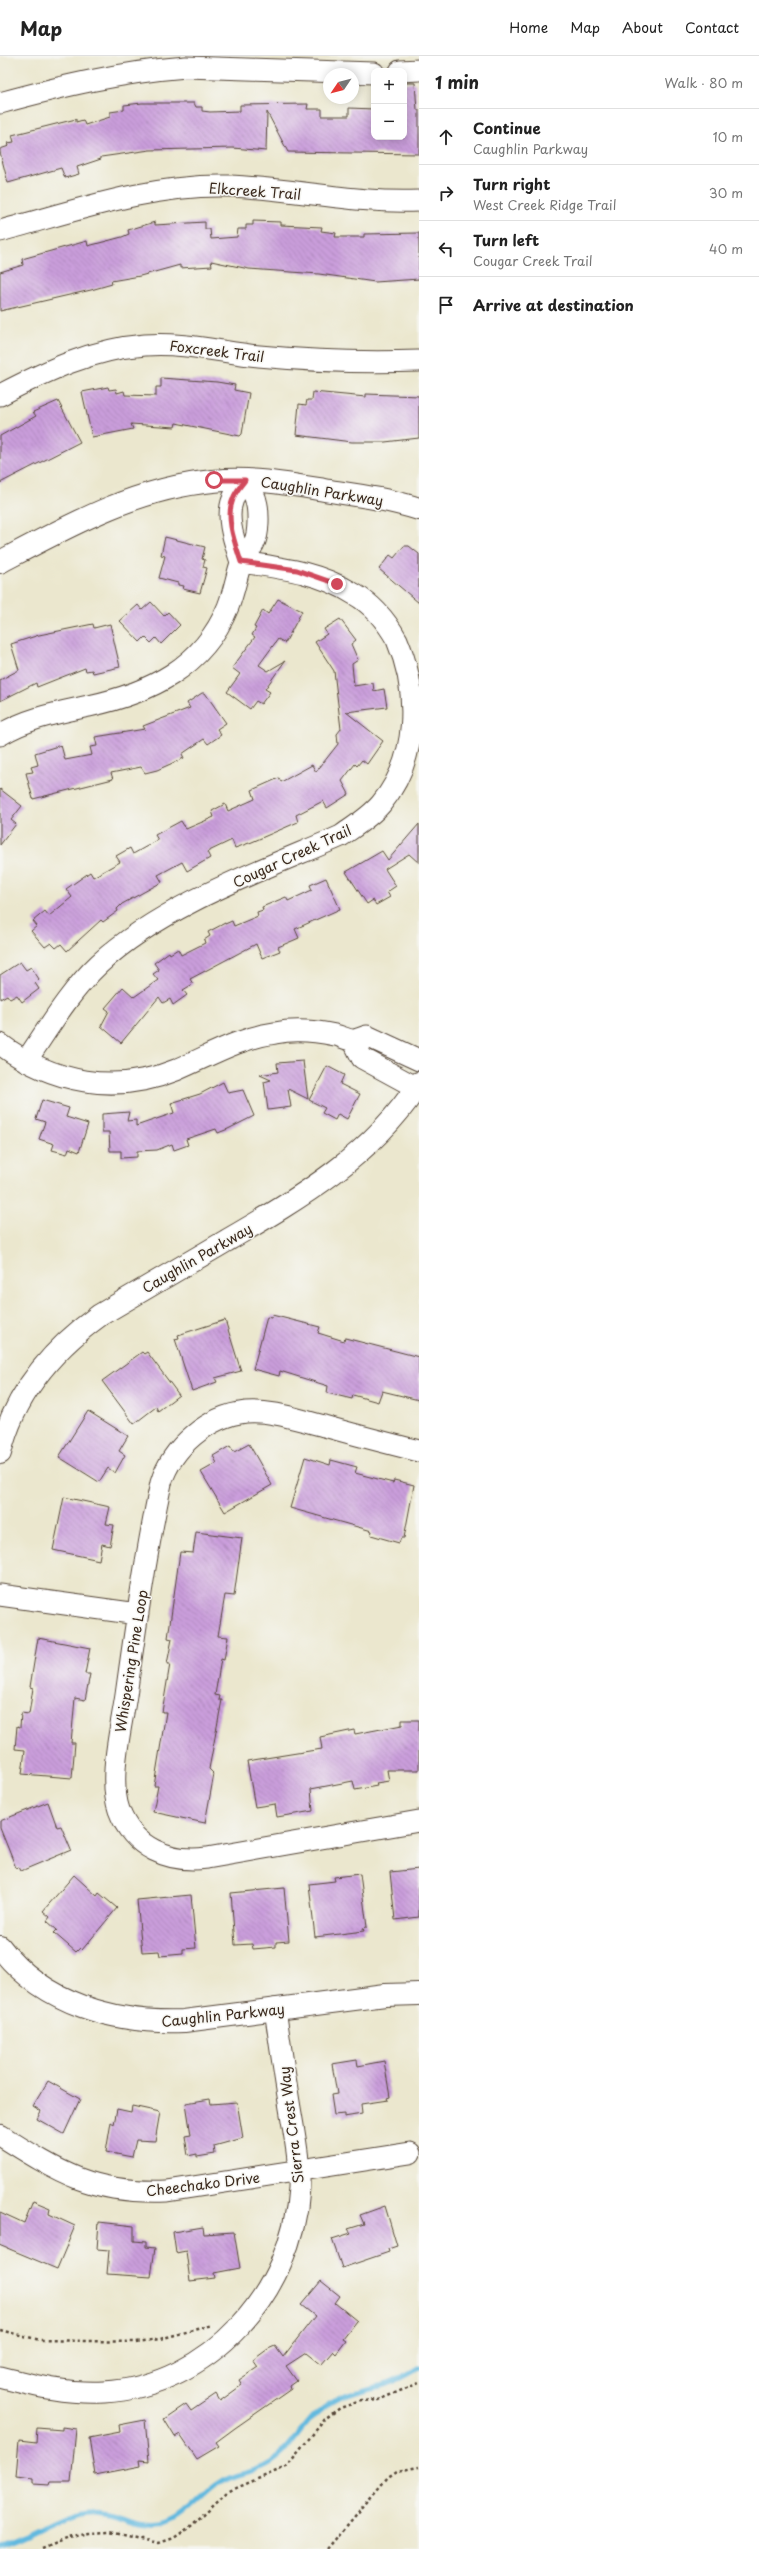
<!DOCTYPE html>
<meta charset="utf-8">
<style>
body{margin:0;font-family:"Playpen Sans",sans-serif;background:#f2f2f2;color:#222}
.controls{position:absolute;right:12px;top:12px;display:grid;overflow:hidden;border-radius:8px;box-shadow:0 2px 10px #0003}
.controls button{width:36px;height:36px;display:grid;place-items:center;padding:0;border:0;border-bottom:1px solid #e0e0e0;background:#fff;color:#222;font:20px sans-serif}
.compass{position:absolute;left:323px;top:12px;width:36px;height:36px;border-radius:50%;background:#fff;box-shadow:0 2px 10px #0003;rotate:235deg}
.stop{position:absolute;width:12px;height:12px;margin:-9px;border:3px solid #d1495b;border-radius:50%;background:#fff}
.stop.end{background:#d1495b;border-color:#fff;box-shadow:0 1px 4px #0008}
.list{margin:0;padding:0;list-style:none}
h2{display:flex;justify-content:space-between;align-items:center;height:52px;margin:0;padding:0 16px;font-size:17px}
h2 small{font-size:13px;font-weight:400;color:#767676}
.list li{display:grid;grid-template-columns:26px 1fr auto;gap:12px;align-items:center;box-sizing:border-box;height:56px;padding:0 16px;border-top:1px solid #e0e0e0}
.list b{display:block;font-size:15px;white-space:nowrap}
.list p{margin:0;font-size:13px;white-space:nowrap;color:#767676}
.list em{font-size:13px;font-style:normal;color:#767676}
.icon{flex:none;width:22px;height:22px;fill:none;stroke:currentColor;stroke-width:2;stroke-linecap:round;stroke-linejoin:round}
.map{position:relative;flex:none;width:419px;height:2493px;overflow:hidden}
header{display:flex;align-items:center;gap:24px;box-sizing:border-box;height:56px;padding:0 20px;background:#fff;border-bottom:1px solid #e0e0e0}
header strong{font-size:19px}
nav{display:flex;gap:22px;margin-inline-start:auto;font-size:14px}
main{display:flex}
aside{flex:1;background:#fff}
.map>svg:first-child{display:block}
</style>
<header>
<strong>Map</strong>
<nav><a>Home</a><a>Map</a><a>About</a><a>Contact</a></nav>
</header>
<main>
<div class="map">
<svg width="419" height="2493" viewBox="0 0 419 2493">
<defs>
<pattern id="building-back-hatch" width="6" height="6" patternUnits="userSpaceOnUse"><rect width="6" height="6" fill="#ca9edc"/><path d="M-1 5l2 2M0 0l6 6M5-1l2 2" fill="none" stroke="#a581b2"/></pattern>
</defs>
<rect width="100%" height="100%" fill="#f6f6f2"/>
<filter id="ink" filterUnits="userSpaceOnUse"><feTurbulence type="fractalNoise" baseFrequency=".025" numOctaves="2"/><feDisplacementMap in="SourceGraphic" scale="8" xChannelSelector="R" yChannelSelector="G"/><feConvolveMatrix kernelMatrix="1 2 1 2 8 2 1 2 1" color-interpolation-filters="sRGB"/></filter>
<filter id="wash" filterUnits="userSpaceOnUse"><feTurbulence type="fractalNoise" baseFrequency=".012" numOctaves="4" result="noise"/><feDisplacementMap in="SourceGraphic" scale="16" xChannelSelector="R" yChannelSelector="G"/><feGaussianBlur stdDeviation="0.9" result="paint"/><feColorMatrix in="noise" values="0 0 0 0 0 0 0 0 0 0 0 0 0 0 0 0 0 1.4 0 .05"/><feComposite in="paint" operator="in"/></filter>
<g filter="url(#wash)">
<rect width="100%" height="100%" fill="#ebe7ce"/>
<g fill="none" stroke-linecap="round" stroke-linejoin="round">
<!-- stream -->
<path stroke="#62b9df" stroke-width="5" d="M 0,2491 C 30,2484 64,2456 93,2457 C 118,2457 143,2476 167,2467 C 185,2461 200,2441 215,2430 C 237,2414 259,2419 280,2400 C 298,2384 309,2358 332,2346 C 349,2336 368,2334 387,2328 C 398,2324 409,2318 419,2312"/>
</g>
<g id="blocks">
<!-- building -->
<path fill="url(#building-back-hatch)" d="M 404,27 L 415,27 L 417,54 L 419,54 L 419,98 L 288,96 L 267,56 L 266,95 L 233,92 L 150,94 L 101,101 L 101,103 L 77,111 L 79,118 L 65,122 L 61,112 L 8,127 L 0,96 L 0,93 L 9,90 L 8,87 L 14,86 L 12,79 L 76,63 L 76,66 L 83,64 L 85,69 L 110,61 L 110,56 L 124,54 L 124,49 L 142,47 L 194,47 L 196,51 L 202,51 L 202,55 L 210,56 L 240,55 L 240,49 L 308,48 L 307,53 L 322,53 L 322,60 L 349,60 L 349,52 L 374,53 L 374,81 L 404,81 Z
M 253,165 L 281,166 L 281,169 L 322,171 L 321,175 L 336,177 L 335,181 L 364,181 L 364,178 L 419,177 L 419,223 L 375,226 L 319,218 L 249,213 L 211,205 L 212,210 L 180,212 L 180,209 L 140,220 L 111,225 L 112,228 L 91,234 L 0,255 L 0,216 L 23,209 L 22,203 L 87,185 L 88,190 L 122,181 L 129,178 L 128,174 L 155,166 L 155,169 L 205,166 L 205,173 L 210,173 L 211,183 L 237,181 L 238,173 L 246,173 L 246,169 L 253,169 Z
M 161,322 L 217,326 L 235,329 L 234,334 L 249,337 L 242,378 L 240,380 L 176,367 L 175,371 L 131,368 L 133,373 L 92,381 L 82,336 L 108,331 L 109,334 L 116,333 L 117,337 L 124,335 L 125,339 L 156,340 L 156,331 L 161,331 Z
M 313,336 L 366,341 L 366,338 L 419,340 L 419,382 L 385,386 L 352,386 L 296,379 L 299,348 L 306,349 L 307,344 L 312,344 Z
M 58,345 L 80,386 L 0,427 L 0,380 L 36,360 L 33,356 Z
M 165,481 L 205,491 L 202,503 L 205,504 L 203,511 L 207,512 L 200,537 L 183,533 L 184,530 L 178,529 L 178,527 L 159,522 L 165,500 L 161,499 Z
M 404,490 L 409,490 L 419,498 L 419,547 L 379,513 L 390,499 L 394,502 Z
M 278,543 L 302,555 L 285,587 L 278,583 L 259,609 L 268,615 L 285,605 L 265,633 L 270,636 L 261,648 L 256,645 L 250,653 L 227,636 L 240,618 L 232,612 L 255,581 L 252,579 L 256,572 L 254,571 L 263,554 L 268,558 Z
M 151,546 L 164,560 L 168,556 L 180,569 L 161,588 L 156,582 L 151,587 L 145,581 L 140,586 L 120,565 L 138,549 L 142,554 Z
M 340,563 L 356,584 L 351,588 L 358,604 L 352,608 L 354,630 L 373,627 L 374,635 L 384,633 L 387,651 L 346,656 L 383,685 L 367,708 L 362,704 L 357,710 L 355,708 L 342,725 L 349,738 L 327,752 L 323,745 L 296,759 L 298,766 L 252,786 L 235,792 L 232,784 L 207,796 L 210,802 L 187,815 L 182,806 L 158,819 L 162,826 L 122,848 L 117,853 L 118,855 L 103,866 L 101,864 L 67,895 L 61,888 L 56,892 L 51,887 L 45,891 L 31,875 L 37,870 L 33,865 L 45,855 L 49,860 L 72,841 L 66,833 L 90,816 L 93,821 L 120,806 L 116,800 L 130,792 L 133,798 L 158,784 L 155,779 L 181,765 L 186,773 L 214,761 L 212,755 L 225,748 L 228,755 L 255,743 L 252,734 L 279,722 L 281,726 L 312,709 L 316,716 L 338,688 L 337,678 L 341,673 L 334,615 L 315,586 L 327,578 L 324,573 Z
M 93,568 L 94,572 L 110,568 L 120,611 L 93,617 L 92,614 L 86,615 L 85,612 L 37,631 L 36,627 L 0,645 L 0,624 L 19,614 L 11,588 L 39,579 Z
M 202,637 L 205,637 L 226,667 L 217,673 L 221,679 L 208,688 L 204,683 L 182,698 L 184,702 L 157,714 L 145,717 L 141,711 L 111,717 L 113,723 L 33,743 L 26,717 L 33,716 L 31,711 L 38,709 L 35,697 L 61,689 L 65,704 L 92,699 L 90,691 L 97,690 L 95,681 L 145,673 L 143,670 L 190,652 L 187,647 Z
M 0,733 L 22,750 L 11,764 L 16,768 L 0,789 Z
M 419,768 L 419,807 L 409,798 L 385,813 L 396,830 L 387,836 L 390,841 L 376,849 L 373,844 L 367,848 L 346,816 L 382,795 L 388,804 Z
M 326,822 L 340,853 L 295,873 L 299,882 L 278,891 L 280,895 L 262,902 L 256,888 L 190,923 L 193,928 L 183,934 L 187,939 L 173,949 L 170,943 L 163,947 L 159,941 L 121,987 L 101,970 L 109,955 L 105,952 L 123,931 L 134,941 L 158,924 L 153,918 L 159,914 L 154,907 L 169,896 L 170,898 L 178,893 L 181,899 L 205,887 L 204,884 L 210,880 L 208,876 L 225,867 L 225,868 L 232,865 L 234,870 L 258,860 L 257,856 L 263,854 L 262,851 L 286,841 L 288,845 L 312,834 L 310,829 Z
M 20,906 L 26,914 L 31,911 L 39,923 L 35,927 L 39,933 L 22,946 L 17,939 L 10,943 L 7,939 L 0,943 L 0,919 Z
M 303,1005 L 308,1043 L 288,1033 L 291,1051 L 268,1054 L 264,1026 L 271,1024 L 260,1019 L 278,1016 L 277,1007 Z
M 327,1010 L 344,1019 L 340,1028 L 360,1038 L 347,1063 L 338,1058 L 335,1064 L 322,1057 L 325,1052 L 309,1044 Z
M 223,1026 L 228,1037 L 243,1034 L 254,1060 L 228,1073 L 218,1077 L 216,1073 L 186,1083 L 188,1089 L 174,1094 L 172,1088 L 157,1094 L 137,1095 L 137,1101 L 121,1102 L 121,1095 L 110,1095 L 109,1076 L 102,1076 L 102,1058 L 129,1056 L 127,1065 L 136,1064 L 136,1070 L 174,1057 L 171,1047 L 200,1038 Z
M 42,1044 L 69,1052 L 66,1061 L 88,1068 L 79,1096 L 69,1092 L 67,1098 L 52,1094 L 54,1088 L 39,1083 L 45,1066 L 36,1063 Z
M 272,1259 L 320,1271 L 318,1277 L 344,1285 L 345,1282 L 419,1301 L 419,1344 L 382,1335 L 378,1346 L 353,1339 L 352,1343 L 327,1337 L 328,1330 L 280,1315 L 279,1320 L 253,1313 L 267,1261 L 271,1262 Z
M 225,1264 L 241,1315 L 215,1322 L 217,1326 L 192,1335 L 175,1283 L 179,1282 L 178,1279 Z
M 142,1296 L 144,1298 L 147,1296 L 179,1339 L 158,1355 L 156,1351 L 134,1368 L 102,1325 Z
M 88,1355 L 128,1380 L 119,1395 L 125,1399 L 115,1417 L 108,1412 L 99,1426 L 59,1401 Z
M 249,1388 L 272,1429 L 225,1456 L 201,1416 L 217,1407 L 213,1400 L 230,1390 L 234,1396 Z
M 305,1401 L 330,1409 L 331,1404 L 357,1411 L 355,1417 L 393,1427 L 394,1424 L 414,1429 L 404,1482 L 401,1482 L 399,1487 L 371,1479 L 372,1475 L 290,1452 Z
M 64,1441 L 110,1451 L 106,1468 L 114,1469 L 110,1490 L 102,1488 L 99,1504 L 53,1494 Z
M 196,1476 L 242,1482 L 234,1540 L 225,1539 L 218,1580 L 228,1581 L 224,1604 L 221,1603 L 215,1639 L 220,1640 L 219,1644 L 222,1644 L 209,1713 L 214,1718 L 205,1767 L 153,1756 L 158,1730 L 154,1730 L 166,1656 L 162,1656 L 170,1608 L 167,1608 L 172,1583 L 168,1582 L 180,1496 L 193,1497 Z
M 38,1582 L 90,1592 L 85,1618 L 90,1618 L 85,1644 L 75,1642 L 71,1687 L 75,1687 L 72,1722 L 22,1718 L 25,1694 L 15,1693 L 17,1670 L 20,1671 L 21,1657 L 29,1658 L 33,1632 L 30,1631 Z
M 402,1664 L 419,1664 L 419,1714 L 387,1714 L 389,1725 L 376,1727 L 377,1730 L 355,1734 L 353,1725 L 311,1733 L 313,1755 L 277,1761 L 275,1748 L 255,1751 L 247,1705 L 322,1693 L 320,1681 L 354,1674 L 355,1678 L 402,1669 Z
M 48,1746 L 57,1771 L 61,1770 L 71,1794 L 21,1815 L 19,1811 L 16,1812 L 0,1772 L 0,1765 Z
M 419,1813 L 419,1861 L 395,1864 L 390,1816 Z
M 360,1818 L 367,1871 L 363,1872 L 364,1875 L 315,1881 L 309,1828 L 335,1825 L 334,1821 Z
M 74,1819 L 97,1840 L 99,1837 L 117,1852 L 82,1894 L 80,1892 L 76,1896 L 54,1877 L 57,1874 L 47,1865 L 50,1861 L 43,1855 Z
M 284,1832 L 289,1885 L 276,1886 L 276,1891 L 253,1893 L 252,1888 L 235,1889 L 231,1837 Z
M 191,1839 L 196,1892 L 183,1893 L 183,1898 L 160,1900 L 159,1895 L 142,1896 L 137,1844 Z
M 357,2004 L 358,2010 L 384,2005 L 390,2041 L 387,2042 L 388,2044 L 361,2048 L 362,2058 L 344,2061 L 344,2058 L 334,2059 L 331,2039 L 337,2038 L 332,2008 Z
M 48,2025 L 80,2043 L 64,2078 L 37,2063 L 41,2055 L 33,2050 Z
M 210,2043 L 211,2048 L 237,2046 L 243,2082 L 214,2090 L 215,2098 L 197,2101 L 197,2098 L 188,2100 L 185,2080 L 191,2079 L 186,2047 Z
M 132,2050 L 160,2056 L 155,2085 L 136,2084 L 132,2101 L 106,2096 L 111,2066 L 114,2068 L 117,2053 L 131,2056 Z
M 33,2145 L 50,2152 L 49,2158 L 75,2170 L 57,2213 L 0,2189 L 0,2156 L 24,2167 Z
M 385,2150 L 397,2190 L 388,2193 L 389,2196 L 342,2212 L 332,2183 L 351,2177 L 348,2173 L 364,2168 L 360,2159 Z
M 99,2166 L 134,2170 L 134,2185 L 146,2186 L 146,2191 L 155,2192 L 151,2221 L 107,2218 L 109,2194 L 97,2193 Z
M 203,2171 L 204,2178 L 234,2176 L 240,2212 L 214,2217 L 215,2222 L 190,2225 L 186,2195 L 176,2197 L 173,2176 Z
M 321,2225 L 340,2240 L 335,2247 L 357,2265 L 343,2283 L 346,2285 L 336,2298 L 333,2295 L 321,2309 L 306,2297 L 286,2310 L 297,2325 L 290,2330 L 291,2333 L 235,2372 L 216,2386 L 219,2390 L 197,2403 L 180,2378 L 175,2381 L 164,2363 L 186,2348 L 191,2355 L 216,2338 L 220,2345 L 242,2329 L 239,2324 L 258,2311 L 253,2304 L 268,2293 L 275,2290 L 283,2301 L 315,2260 L 301,2249 Z
M 145,2364 L 149,2405 L 140,2404 L 141,2410 L 95,2419 L 89,2382 L 120,2376 L 119,2369 Z
M 62,2371 L 76,2373 L 71,2426 L 51,2426 L 50,2429 L 33,2428 L 33,2423 L 16,2421 L 19,2384 L 36,2386 L 37,2372 L 62,2374 Z"/>
</g>
</g>
<g filter="url(#ink)">
<use href="#blocks" fill-opacity="0" stroke="#554638" stroke-width="1"/>
<g fill="none" stroke-linecap="round" stroke-linejoin="round">
<defs>
<path id="street" d="M 400,15 L 419,14
M 0,47 C 62,30 122,16 186,11 L 374,17
M 0,175 C 75,155 151,128 228,130 C 292,132 355,148 419,145
M 0,339 C 46,315 92,293 145,289 C 183,286 221,296 259,300 C 312,305 366,307 419,305
M 0,679 C 28,662 57,657 89,650 C 149,637 203,612 228,551 C 234,536 236,522 241,507 C 243,500 251,494 254,487 C 259,478 259,455 256,445 C 255,438 248,430 245,424 C 241,430 235,436 233,443 C 225,462 235,487 241,506
M 353,984 L 362,1002 L 419,1033
M 0,988 C 52,1027 115,1039 176,1014 C 209,1000 239,982 275,977 C 294,973 316,975 335,979 C 341,980 347,984 353,984 C 357,984 363,981 367,980 L 419,1004
M 26,1005 C 47,974 71,934 99,908 C 162,849 262,814 341,780 C 355,770 370,761 381,748 C 419,702 419,636 397,584 C 387,566 372,548 354,538 C 319,516 281,512 241,506
M 419,1395 C 387,1387 356,1379 324,1370 C 299,1364 272,1354 246,1356 C 208,1360 172,1391 161,1427 C 146,1497 136,1568 126,1639 C 121,1673 108,1722 119,1754 C 133,1792 169,1807 207,1802 L 419,1765
M 0,1539 L 138,1558
M 0,2079 C 60,2117 93,2138 167,2135 L 410,2097
M 0,2321 C 35,2330 68,2338 104,2336 C 210,2330 293,2236 299,2132 C 300,2107 295,2082 291,2058 C 285,2023 280,1988 275,1953"/>
<path id="secondary" d="M 0,506 C 68,470 136,432 213,425 C 250,421 288,428 324,434 C 356,439 388,443 419,453
M 0,1397 C 14,1338 53,1293 100,1259 C 142,1234 184,1210 226,1185 C 298,1143 374,1099 419,1027
M 0,1891 C 43,1948 117,1968 184,1965 L 385,1939 L 419,1938"/>
</defs>
<!-- street casing -->
<use href="#street" stroke="#554638" stroke-width="23"/>
<!-- secondary casing -->
<use href="#secondary" stroke="#554638" stroke-width="24"/>
<!-- path -->
<path stroke="#554638" stroke-width="2.5" stroke-dasharray="3 3" stroke-linecap="butt" d="M 0,2274 L 40,2284 L 136,2286 L 160,2283 L 212,2269
M 42,2493 L 69,2482 L 89,2477 L 110,2476 L 159,2487 L 174,2482 L 191,2470 L 227,2436 L 286,2411 L 326,2362 L 340,2352 L 361,2345 L 378,2344 L 419,2327
M 327,2493 L 388,2421 L 397,2415 L 419,2411"/>
<!-- street -->
<use href="#street" stroke="#fff" stroke-width="21"/>
<!-- secondary -->
<use href="#secondary" stroke="#fff" stroke-width="22"/>
</g>
</g>
<g fill="none" stroke-linecap="round" stroke-linejoin="round" filter="url(#ink)">
<!-- route -->
<path stroke="#d1495b" stroke-width="5" d="M 214,424 L 245,424 C 241,430 235,436 233,443 C 225,462 235,487 241,506 L 297,514 L 337,528"/>
</g>
<g text-anchor="middle" dominant-baseline="central" stroke-width="3" stroke-linejoin="round" paint-order="stroke">
<!-- street labels -->
<g font-size="14" fill="#3b2a1e" stroke="#f6f6f2">
<text transform="translate(255 135) rotate(4)">Elkcreek Trail</text>
<text transform="translate(217 295) rotate(7)">Foxcreek Trail</text>
<text transform="translate(322 435) rotate(9)">Caughlin Parkway</text>
<text transform="translate(292 800) rotate(-25)">Cougar Creek Trail</text>
<text transform="translate(197 1202) rotate(-30)">Caughlin Parkway</text>
<text transform="translate(131 1605) rotate(-81)">Whispering Pine Loop</text>
<text transform="translate(223 1959) rotate(-6)">Caughlin Parkway</text>
<text transform="translate(291 2069) rotate(-97)">Sierra Crest Way</text>
<text transform="translate(203 2128) rotate(-7)">Cheechako Drive</text>
</g>
</g>
</svg>
<div class="controls">
<button>+</button>
<button>−</button>
</div>
<svg class="compass" viewBox="-18 -18 36 36"><path d="M0-13l5 13h-10z" fill="#e53935"/><path d="M0 13l5-13h-10z" fill="#767676"/></svg>
<div class="stop" style="left:214px;top:424px"></div>
<div class="stop end" style="left:337px;top:528px"></div>
</div>
<aside>
<h2>1 min<small>Walk · 80 m</small></h2>
<ul class="list">
<li><svg class="icon" aria-label="ahead" viewBox="0 0 24 24"><path d="M12 20V5M6 11l6-6 6 6"/></svg><div><b>Continue</b><p>Caughlin Parkway</p></div><em>10 m</em></li>
<li><svg class="icon" aria-label="right" viewBox="0 0 24 24"><path d="M7 20v-9h11M14 6l5 5-5 5"/></svg><div><b>Turn right</b><p>West Creek Ridge Trail</p></div><em>30 m</em></li>
<li><svg class="icon" aria-label="left" viewBox="0 0 24 24"><path d="M17 20v-9H6M10 6l-5 5 5 5"/></svg><div><b>Turn left</b><p>Cougar Creek Trail</p></div><em>40 m</em></li>
<li><svg class="icon" aria-label="arrive" viewBox="0 0 24 24"><path d="M6 21V4h12l-3 4 3 4H6"/></svg><div><b>Arrive at destination</b></div></li>
</ul>
</aside>
</main>
